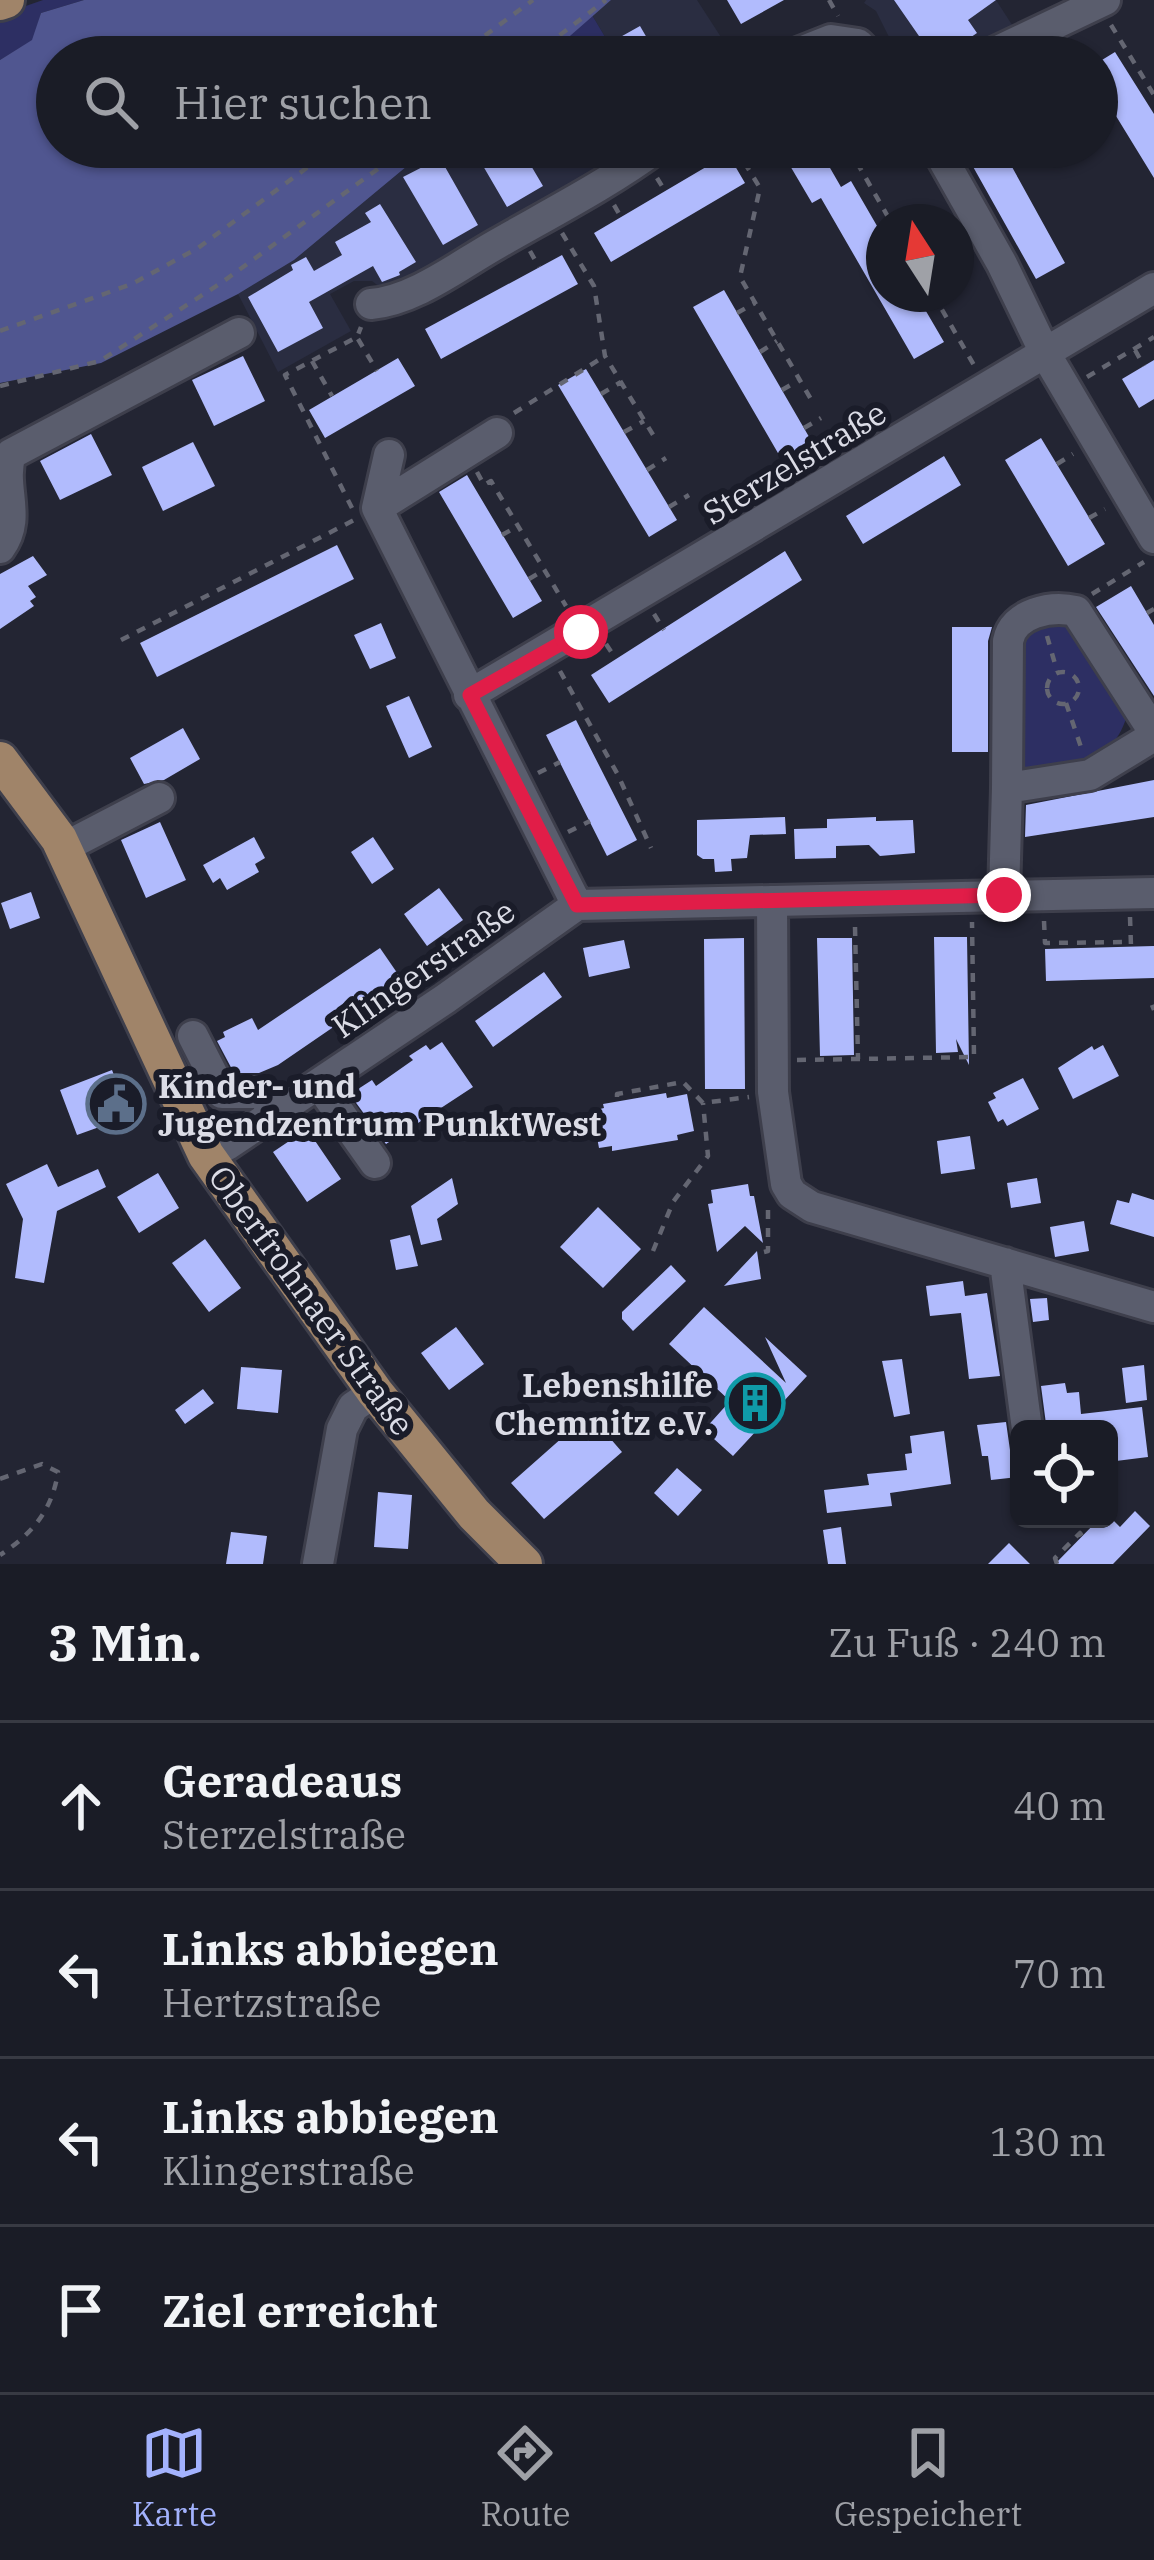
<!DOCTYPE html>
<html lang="de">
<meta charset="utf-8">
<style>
body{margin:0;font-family:"IBM Plex Serif",serif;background:#272932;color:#f1f3f6}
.controls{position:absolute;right:36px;bottom:36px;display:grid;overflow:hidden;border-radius:18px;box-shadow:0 3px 9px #0004}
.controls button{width:108px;height:108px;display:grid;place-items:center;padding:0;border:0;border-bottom:3px solid #383a43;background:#1a1c26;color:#f1f3f6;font:60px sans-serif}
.compass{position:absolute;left:866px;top:204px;width:108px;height:108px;border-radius:50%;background:#1a1c26;box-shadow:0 3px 9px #0004;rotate:348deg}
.stop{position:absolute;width:36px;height:36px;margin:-27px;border:9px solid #e11d48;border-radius:50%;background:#fff}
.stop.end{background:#e11d48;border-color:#fff;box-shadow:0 3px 12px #0008}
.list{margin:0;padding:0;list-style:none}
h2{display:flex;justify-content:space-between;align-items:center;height:156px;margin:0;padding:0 48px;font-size:51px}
h2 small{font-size:39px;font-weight:400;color:#9fa1a7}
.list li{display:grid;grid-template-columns:78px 1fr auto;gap:36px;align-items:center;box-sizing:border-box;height:168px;padding:0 48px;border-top:3px solid #383a43}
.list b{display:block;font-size:45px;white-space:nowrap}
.list p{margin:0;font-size:39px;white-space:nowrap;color:#9fa1a7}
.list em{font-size:39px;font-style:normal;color:#9fa1a7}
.icon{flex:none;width:66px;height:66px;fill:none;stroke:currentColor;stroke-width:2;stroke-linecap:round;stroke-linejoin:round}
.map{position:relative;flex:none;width:1154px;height:1564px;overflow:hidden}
.search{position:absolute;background:#1a1c26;box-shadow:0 3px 9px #0004;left:36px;right:36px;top:36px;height:132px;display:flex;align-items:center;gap:30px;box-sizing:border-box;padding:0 42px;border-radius:66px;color:#9fa1a7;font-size:45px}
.sheet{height:828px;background:#1a1c26}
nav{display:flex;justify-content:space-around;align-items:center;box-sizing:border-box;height:168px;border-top:3px solid #383a43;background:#1a1c26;font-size:33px;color:#9fa1a7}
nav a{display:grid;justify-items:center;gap:6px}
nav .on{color:#a3b2fd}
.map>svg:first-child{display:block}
</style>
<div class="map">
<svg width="1154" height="1564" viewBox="0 0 1154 1564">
<rect width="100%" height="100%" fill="#232533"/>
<!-- built -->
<path fill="#2a2d41" d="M 611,0 L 697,0 L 728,48 L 751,53 L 749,57 L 617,57 L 592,15 Z
M 866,0 L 996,0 L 1016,31 L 962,57 L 899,57 L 876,11 L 864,3 Z
M 430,147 L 584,147 L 598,172 L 417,282 L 385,291 L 372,281 L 354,281 L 330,294 L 351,331 L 278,372 L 238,294 L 294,260 Z"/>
<!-- green -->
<path fill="#2d2f63" d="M 43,0 L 84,0 L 41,13 L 33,40 L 0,60 L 0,15 Z
M 592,15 L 617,57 L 546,57 Z
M 1064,614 L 1128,710 C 1120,757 1064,789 1019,769 L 1018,628 Z"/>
<!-- forest -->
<path fill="#505690" d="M 84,0 L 611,0 L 546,57 L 57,57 L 57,147 L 430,147 L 294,260 L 238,294 L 101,363 L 0,383 L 0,60 L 32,40 L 41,13 Z"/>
<!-- building -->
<path fill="#b1bbfd" d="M 727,0 L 784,0 L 741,24 Z
M 894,0 L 996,0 L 968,20 L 977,33 L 942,57 L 928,49 Z
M 640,26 L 658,57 L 625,57 L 615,40 Z
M 1115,52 L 1154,114 L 1154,178 L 1097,85 L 1097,63 Z
M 472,147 L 520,147 L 543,186 L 507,207 Z
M 779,147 L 818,147 L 841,187 L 851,181 L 884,238 L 884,294 L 916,294 L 944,342 L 914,359 L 821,198 L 812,203 Z
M 962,147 L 1001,147 L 1065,263 L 1036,279 Z
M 728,154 L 745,183 L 611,262 L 594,233 Z
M 440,158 L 478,225 L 443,245 L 403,177 Z
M 380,204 L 416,262 L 399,272 L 400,275 L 382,282 L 373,266 L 309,302 L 323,328 L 278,352 L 248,297 L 293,270 L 291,265 L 306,257 L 314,271 L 342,255 L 335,242 L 371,222 L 365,213 Z
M 562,255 L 578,284 L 441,359 L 425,329 Z
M 724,290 L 812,442 L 782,460 L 693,307 Z
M 243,356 L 265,401 L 214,426 L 192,380 Z
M 398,358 L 415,386 L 325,438 L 309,410 Z
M 1154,360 L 1154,399 L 1139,408 L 1122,379 Z
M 586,369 L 677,520 L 649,537 L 558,385 Z
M 91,434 L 112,475 L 60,500 L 40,461 Z
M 1041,438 L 1105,544 L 1068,566 L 1005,460 Z
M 193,442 L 215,486 L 163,511 L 142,467 Z
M 944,456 L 961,485 L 863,544 L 846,516 Z
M 467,475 L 542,601 L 513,618 L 439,492 Z
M 337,545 L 354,579 L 157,677 L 140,643 Z
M 785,551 L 802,580 L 609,703 L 591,675 Z
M 33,556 L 47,575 L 28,586 L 36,597 L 30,601 L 34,606 L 0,629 L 0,574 Z
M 1131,586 L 1154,625 L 1154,696 L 1096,607 Z
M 381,623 L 396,658 L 370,669 L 354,635 Z
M 952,627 L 992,627 L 988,641 L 988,752 L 952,752 Z
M 409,696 L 432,747 L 409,758 L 386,706 Z
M 576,720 L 637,840 L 607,856 L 546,735 Z
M 183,728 L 200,759 L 164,780 L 144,784 L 130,758 Z
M 1154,780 L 1154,817 L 1025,837 L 1026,805 Z
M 785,817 L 786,834 L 750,835 L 747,858 L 731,859 L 732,871 L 715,872 L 714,859 L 703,859 L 697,855 L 697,820 Z
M 876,817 L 876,821 L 913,820 L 915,853 L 880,856 L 869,845 L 836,846 L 836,858 L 795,859 L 794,829 L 827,828 L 827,819 Z
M 160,822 L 186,880 L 146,898 L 121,840 Z
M 254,837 L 265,858 L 255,864 L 259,872 L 227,890 L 220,878 L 213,883 L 203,865 Z
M 373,837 L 394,869 L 372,884 L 351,852 Z
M 439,888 L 463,920 L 427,946 L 404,914 Z
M 31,892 L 40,918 L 10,929 L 1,903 Z
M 934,937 L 967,937 L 969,1065 L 956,1039 L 958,1052 L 936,1053 Z
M 744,938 L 745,1089 L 705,1089 L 704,939 Z
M 817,938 L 852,938 L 854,1055 L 820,1056 Z
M 624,940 L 630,968 L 589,977 L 583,948 Z
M 1154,946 L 1154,978 L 1046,981 L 1045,949 Z
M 380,948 L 402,980 L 278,1065 L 259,1073 L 234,1073 L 217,1041 L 225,1037 L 223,1032 L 252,1018 L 258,1030 Z
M 544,972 L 562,997 L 493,1047 L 475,1021 Z
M 442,1042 L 473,1087 L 386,1144 L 354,1100 L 359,1097 L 355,1091 L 372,1080 L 376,1086 L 413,1060 L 409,1056 L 426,1045 L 430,1050 Z
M 1103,1045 L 1119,1076 L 1073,1099 L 1058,1068 L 1092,1046 L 1094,1050 Z
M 112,1070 L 130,1116 L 77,1135 L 60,1090 Z
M 1023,1078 L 1039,1109 L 1007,1126 L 1003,1119 L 998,1122 L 988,1102 L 996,1098 L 993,1093 Z
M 666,1093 L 667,1098 L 687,1094 L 694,1131 L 677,1135 L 678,1140 L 612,1151 L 612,1146 L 599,1148 L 592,1111 L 604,1108 L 603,1104 Z
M 307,1129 L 341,1179 L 307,1202 L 273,1152 Z
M 970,1136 L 975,1169 L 941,1174 L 937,1141 Z
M 47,1164 L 58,1187 L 98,1169 L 106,1187 L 57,1211 L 44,1283 L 15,1278 L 23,1219 L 6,1184 Z
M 158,1173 L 179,1208 L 139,1233 L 117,1197 Z
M 452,1178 L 458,1204 L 437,1219 L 442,1240 L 421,1245 L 411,1206 Z
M 1037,1178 L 1041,1203 L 1011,1208 L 1007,1183 Z
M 748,1184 L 750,1196 L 754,1196 L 763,1243 L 745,1226 L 717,1252 L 708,1204 L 713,1203 L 711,1190 Z
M 1132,1193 L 1154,1200 L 1154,1237 L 1110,1224 L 1117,1200 L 1129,1203 Z
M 598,1207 L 641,1249 L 603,1288 L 560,1247 Z
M 1084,1221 L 1089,1251 L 1055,1257 L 1050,1227 Z
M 410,1235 L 418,1266 L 396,1270 L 390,1240 Z
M 205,1239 L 241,1288 L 209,1312 L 172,1263 Z
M 757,1251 L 761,1279 L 724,1286 Z
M 671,1265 L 686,1281 L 633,1331 L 622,1319 L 622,1312 Z
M 963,1281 L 965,1296 L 987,1293 L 1000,1376 L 969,1379 L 961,1313 L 930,1316 L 926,1286 Z
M 1047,1298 L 1049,1320 L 1033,1322 L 1030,1299 Z
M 704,1307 L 786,1383 L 765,1337 L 807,1376 L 733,1456 L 704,1430 L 730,1401 L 669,1344 Z
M 456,1327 L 484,1364 L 449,1390 L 421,1353 Z
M 902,1359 L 910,1414 L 894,1417 L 882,1361 Z
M 1144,1365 L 1147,1400 L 1126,1403 L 1122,1368 Z
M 241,1367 L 282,1370 L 278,1413 L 237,1409 Z
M 1065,1383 L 1067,1393 L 1079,1392 L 1081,1414 L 1142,1407 L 1148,1457 L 1116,1461 L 1109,1429 L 1056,1429 L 1056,1423 L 1046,1424 L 1041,1386 Z
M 203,1389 L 214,1403 L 185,1424 L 175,1410 Z
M 589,1414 L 622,1452 L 544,1519 L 511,1483 Z
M 1006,1422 L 1010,1450 L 1017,1449 L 1019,1477 L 991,1480 L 988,1456 L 982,1456 L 977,1425 Z
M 944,1431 L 951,1484 L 890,1493 L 892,1506 L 827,1513 L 824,1490 L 869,1485 L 867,1474 L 907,1470 L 905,1454 L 912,1453 L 910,1436 Z
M 677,1468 L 702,1490 L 678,1516 L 654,1493 Z
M 378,1492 L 412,1495 L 408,1549 L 374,1547 Z
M 1135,1511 L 1150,1526 L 1113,1564 L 1055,1564 L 1099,1519 L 1112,1519 L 1120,1527 Z
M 841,1527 L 846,1564 L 828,1564 L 823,1530 Z
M 231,1532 L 267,1536 L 263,1564 L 226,1564 Z
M 1009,1543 L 1030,1564 L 988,1564 Z"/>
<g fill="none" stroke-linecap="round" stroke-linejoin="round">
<defs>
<path id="minor" d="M 788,57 L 831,40 L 858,44 L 871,57
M 985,57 L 1105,0
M 936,147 L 1002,264 L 1045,353 L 1154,538
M 371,304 C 415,300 458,266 497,244 C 551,213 608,184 658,147
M 377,508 L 577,905
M 377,508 L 497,433
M 377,508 L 389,455
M 0,548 C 23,517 0,487 11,454 L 239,333
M 469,695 L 1154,288
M 1007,788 L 1008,641 C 1013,613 1051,605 1076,611 L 1154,732
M 63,848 L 159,798
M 1004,895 L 1007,788 L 1090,775 L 1154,736
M 772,901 L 773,1092 L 786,1184 L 792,1194 L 812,1207 L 1154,1307
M 193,1036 L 222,1093 L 263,1093 L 274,1114
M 319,1084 L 375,1163
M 206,1155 L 227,1145 L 445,999 L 577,905 L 1154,893
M 1005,1263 L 1027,1429
M 318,1564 L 342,1429 L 353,1407 L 375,1392"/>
<path id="major" d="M 0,2 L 6,0
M 0,760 L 59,839 L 206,1155 L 375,1392 L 474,1514 L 524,1564"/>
</defs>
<!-- minor casing -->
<use href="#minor" stroke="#3e3f4c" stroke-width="36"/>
<!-- major casing -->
<use href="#major" stroke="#3e3f4c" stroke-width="42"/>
<!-- path -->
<path stroke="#646672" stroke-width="4.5" stroke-dasharray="9 9" stroke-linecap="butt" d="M 829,0 L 838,16
M 1111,25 L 1154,95
M 456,57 L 533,0
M 531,57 L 606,0
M 698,147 L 709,165
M 735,147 L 760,188 L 740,277 L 812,401
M 848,147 L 891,222
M 828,165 L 849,153
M 657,178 L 665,191
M 614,205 L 621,217
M 562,233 L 594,286 L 605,356 L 655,438
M 530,251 L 539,267
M 933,294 L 975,367
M 737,313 L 755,303
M 0,331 L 132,284 L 198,248 L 335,147
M 358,339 L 377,371
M 1135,350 L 1144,366
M 760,352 L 777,341
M 312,361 L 332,396
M 1087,377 L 1154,337
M 0,386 L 100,361 L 221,283 L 408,147
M 782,390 L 799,380
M 601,394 L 621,382
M 514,413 L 605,356
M 804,428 L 821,418
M 624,432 L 644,421
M 1057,464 L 1073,454
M 647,470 L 666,458
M 477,472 L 484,485 L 491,481 L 566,606
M 669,507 L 689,495
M 352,508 L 285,375 L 357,337 L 361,327
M 1089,518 L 1105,509
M 502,535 L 518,526
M 529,579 L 544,570
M 1092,594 L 1144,562
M 1147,613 L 1154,609
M 654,614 L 664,630
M 1047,636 L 1057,671
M 121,640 L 356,519
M 606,644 L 616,659
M 560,671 L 618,775 L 651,848
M1047 688a16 16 0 1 1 32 0a16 16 0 1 1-32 0Z
M 1066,703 L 1083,753
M 538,773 L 560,762
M 568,832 L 590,821
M 1130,917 L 1131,946
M 1044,921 L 1045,943 L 1131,942
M 855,927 L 858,1059
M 1152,1005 L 1154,1010
M 797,1060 L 974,1057 L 972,922
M 617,1097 L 617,1094 L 683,1082 L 703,1103 L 749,1097
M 653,1251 L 673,1202 L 708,1156 L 703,1103
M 764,1252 L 768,1251 L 768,1201
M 0,1479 L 42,1464 L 58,1472 C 52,1511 32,1534 0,1555
M 1057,1564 L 1055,1558 L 1080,1533 L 1082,1536"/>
<!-- minor -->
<use href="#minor" stroke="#5a5d6d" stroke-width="30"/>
<!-- major -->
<use href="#major" stroke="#a08469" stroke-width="36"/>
</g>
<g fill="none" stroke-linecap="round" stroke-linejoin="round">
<!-- route -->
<path stroke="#e11d48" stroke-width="15" d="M 581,632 L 470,695 L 577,905 L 1004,895"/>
</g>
<!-- icons -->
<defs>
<symbol id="civic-ring" viewBox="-11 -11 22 22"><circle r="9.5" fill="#1a1c29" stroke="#5c6f8a" stroke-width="1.5"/><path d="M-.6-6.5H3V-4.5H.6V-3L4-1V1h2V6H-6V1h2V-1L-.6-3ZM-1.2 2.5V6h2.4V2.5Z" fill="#5c6f8a"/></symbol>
<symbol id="building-ring" viewBox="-11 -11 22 22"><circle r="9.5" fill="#1a1c29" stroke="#0f9aa8" stroke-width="1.5"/><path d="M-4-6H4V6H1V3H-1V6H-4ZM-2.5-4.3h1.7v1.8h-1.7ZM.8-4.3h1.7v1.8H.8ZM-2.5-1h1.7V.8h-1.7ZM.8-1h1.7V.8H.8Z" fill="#0f9aa8"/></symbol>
</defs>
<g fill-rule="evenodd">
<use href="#civic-ring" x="83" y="1071" width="66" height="66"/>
<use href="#building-ring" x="722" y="1370" width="66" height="66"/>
</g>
<g text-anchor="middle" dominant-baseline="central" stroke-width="12" stroke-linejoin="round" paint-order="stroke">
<!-- street labels -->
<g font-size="33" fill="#dbdce6" stroke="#1a1c29">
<text transform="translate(794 462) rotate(-31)">Sterzelstraße</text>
<text transform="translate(423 968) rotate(-35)">Klingerstraße</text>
<text transform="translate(312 1300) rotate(54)">Oberfrohnaer Straße</text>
</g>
<!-- poi labels -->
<g font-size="33" font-weight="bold" fill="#dbdce6" stroke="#1a1c29" text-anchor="start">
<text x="158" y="1085">Kinder- und<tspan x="158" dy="38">Jugendzentrum PunktWest</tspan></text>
<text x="713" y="1384" text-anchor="end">Lebenshilfe<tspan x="713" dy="38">Chemnitz e.V.</tspan></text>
</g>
</g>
</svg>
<div class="controls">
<button><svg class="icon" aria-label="locate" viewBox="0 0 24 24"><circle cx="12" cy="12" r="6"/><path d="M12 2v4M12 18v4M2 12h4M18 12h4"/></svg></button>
</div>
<svg class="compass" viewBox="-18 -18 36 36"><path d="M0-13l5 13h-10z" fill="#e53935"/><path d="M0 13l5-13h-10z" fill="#9fa1a7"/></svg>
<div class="stop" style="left:581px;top:632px"></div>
<div class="stop end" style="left:1004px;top:895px"></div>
<div class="search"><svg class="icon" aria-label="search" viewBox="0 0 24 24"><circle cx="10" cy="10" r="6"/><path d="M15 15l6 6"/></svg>Hier suchen</div>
</div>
<section class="sheet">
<h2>3 Min.<small>Zu Fuß · 240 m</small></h2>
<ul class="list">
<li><svg class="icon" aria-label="ahead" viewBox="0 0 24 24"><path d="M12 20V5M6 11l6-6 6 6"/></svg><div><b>Geradeaus</b><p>Sterzelstraße</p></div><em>40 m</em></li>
<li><svg class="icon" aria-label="left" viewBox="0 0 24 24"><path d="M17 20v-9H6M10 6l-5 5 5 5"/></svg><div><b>Links abbiegen</b><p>Hertzstraße</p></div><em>70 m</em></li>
<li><svg class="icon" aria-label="left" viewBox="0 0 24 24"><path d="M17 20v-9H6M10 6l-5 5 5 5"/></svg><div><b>Links abbiegen</b><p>Klingerstraße</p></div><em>130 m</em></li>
<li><svg class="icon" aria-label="arrive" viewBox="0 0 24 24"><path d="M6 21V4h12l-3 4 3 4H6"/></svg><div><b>Ziel erreicht</b></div></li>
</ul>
</section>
<nav>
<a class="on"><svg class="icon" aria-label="map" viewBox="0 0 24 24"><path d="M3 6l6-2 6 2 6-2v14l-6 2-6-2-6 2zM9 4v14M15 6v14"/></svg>Karte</a>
<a><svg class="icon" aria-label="directions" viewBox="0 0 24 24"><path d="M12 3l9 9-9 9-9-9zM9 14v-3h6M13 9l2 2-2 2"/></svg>Route</a>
<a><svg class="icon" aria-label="saved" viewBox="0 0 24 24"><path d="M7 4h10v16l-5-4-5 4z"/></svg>Gespeichert</a>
</nav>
